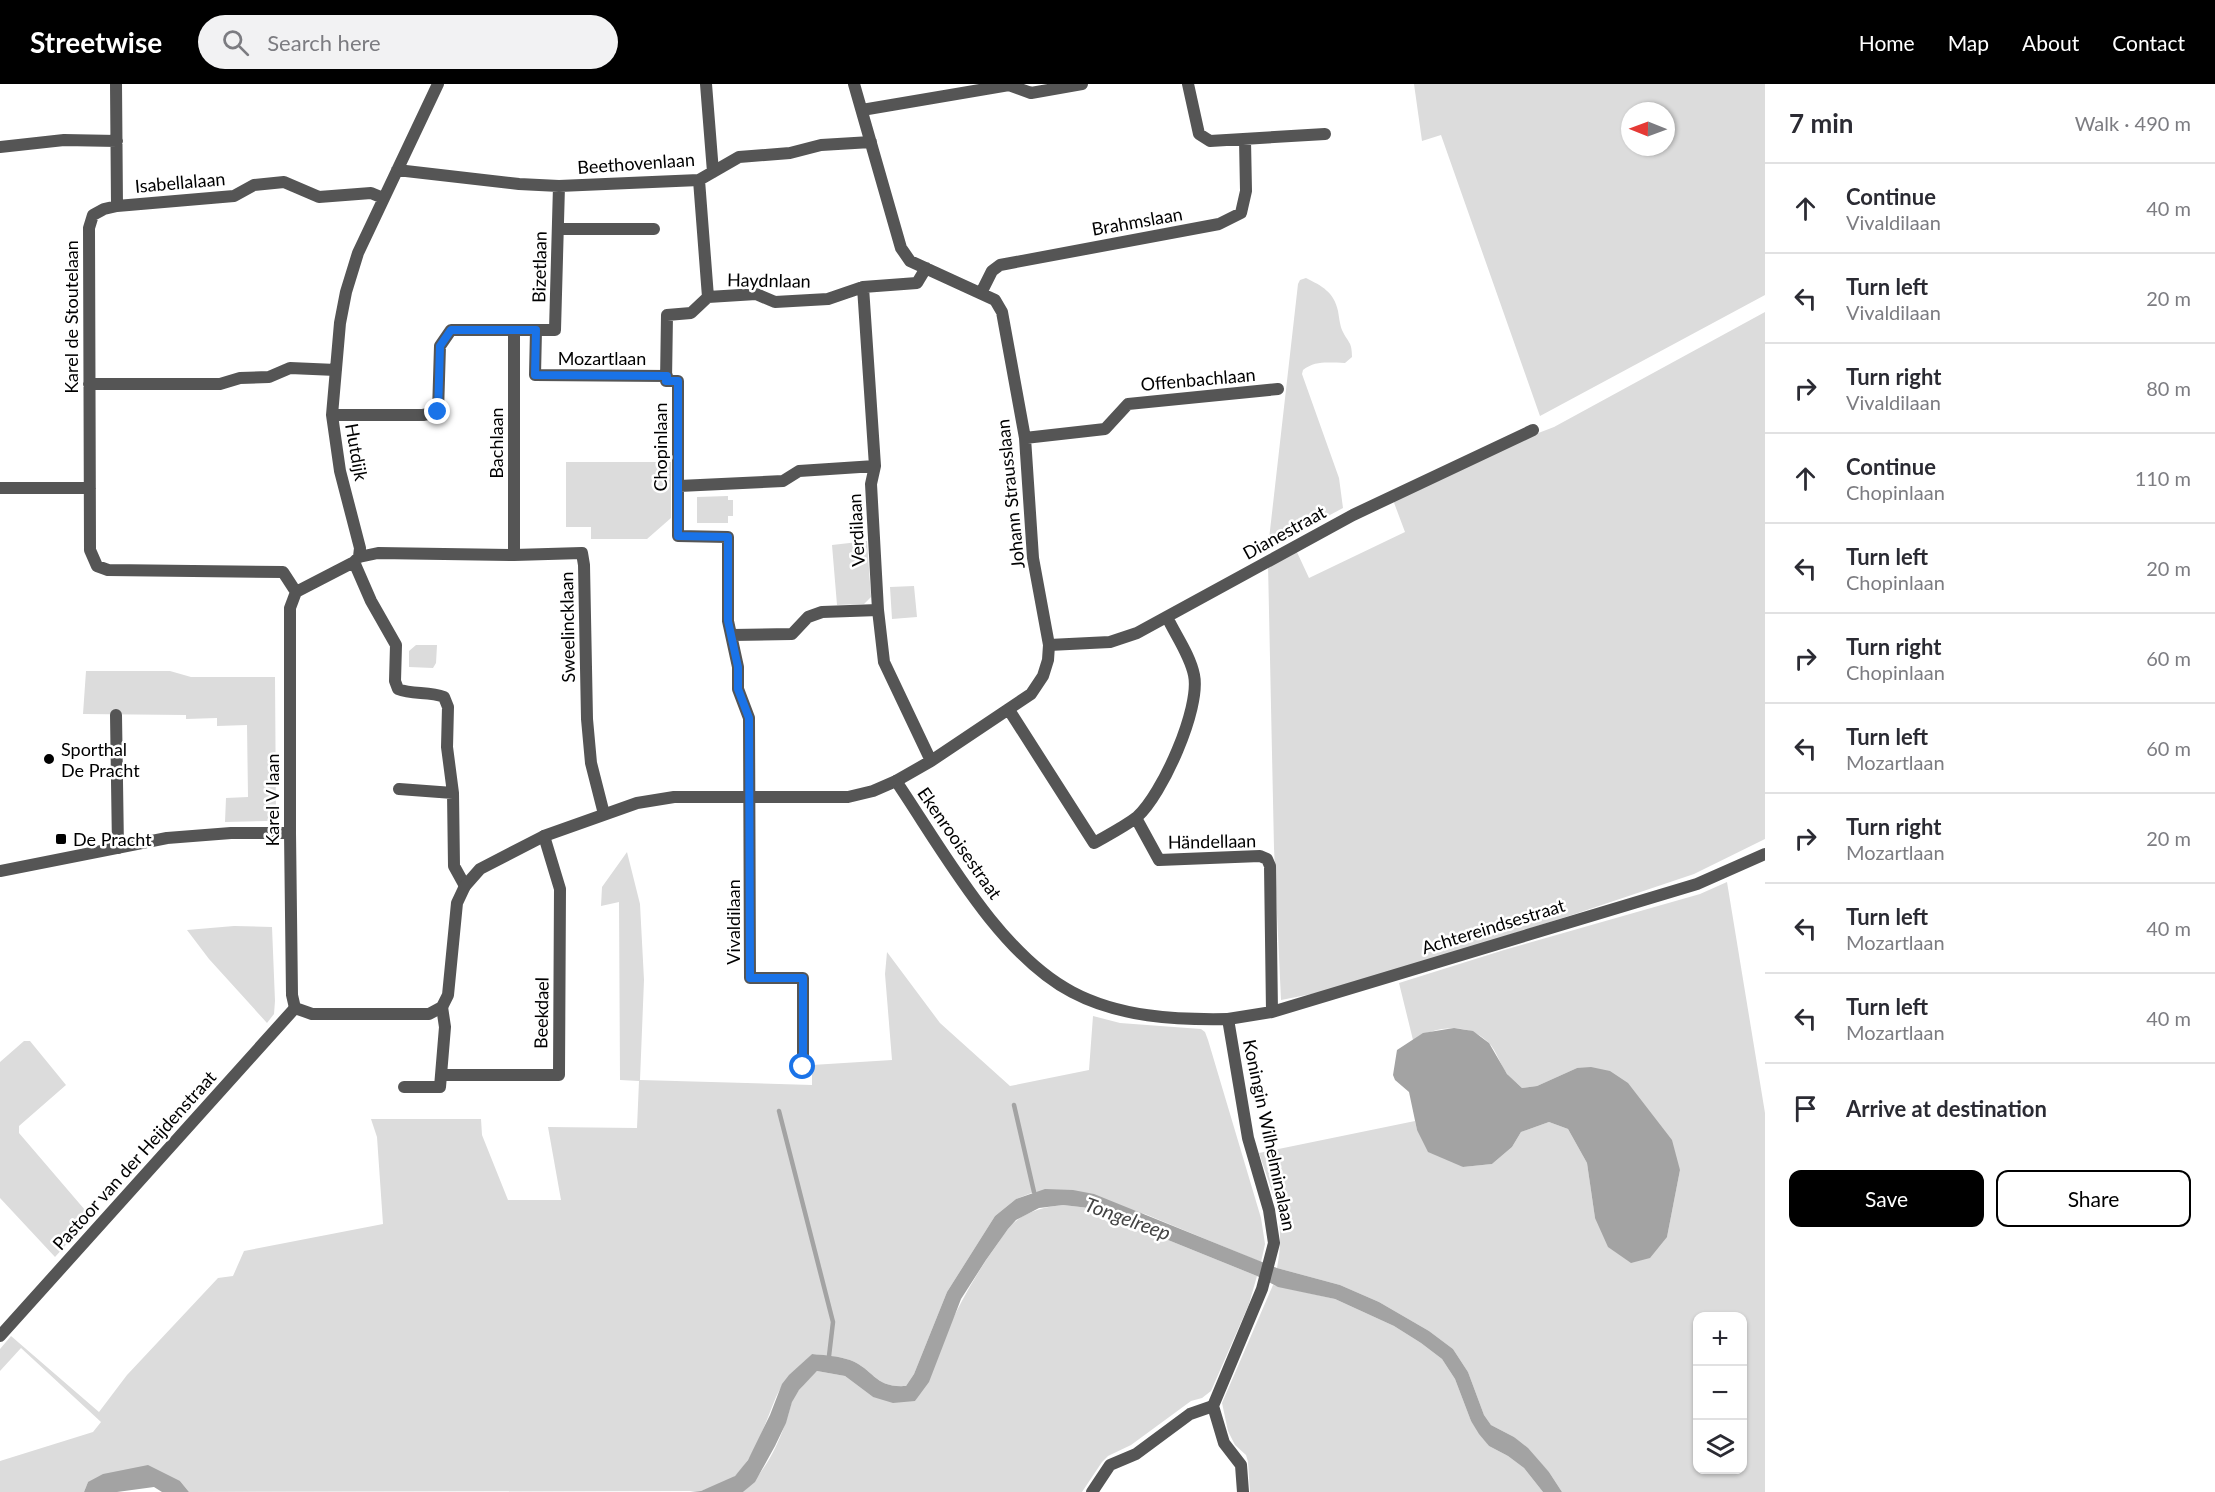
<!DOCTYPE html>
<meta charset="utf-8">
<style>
body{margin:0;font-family:Lato,sans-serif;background:#f2f2f3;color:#2b2b33}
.controls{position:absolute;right:18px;bottom:18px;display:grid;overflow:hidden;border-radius:12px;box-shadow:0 2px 4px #0004}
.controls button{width:54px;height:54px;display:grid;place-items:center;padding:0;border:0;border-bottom:2px solid #e1e1e2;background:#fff;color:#2b2b33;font:30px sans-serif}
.compass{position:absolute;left:1621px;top:18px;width:54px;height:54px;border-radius:50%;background:#fff;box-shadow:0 2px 4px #0004;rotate:271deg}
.stop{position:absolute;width:18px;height:18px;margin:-14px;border:4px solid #1a73e8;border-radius:50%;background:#fff}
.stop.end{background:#1a73e8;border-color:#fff;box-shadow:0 2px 6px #0008}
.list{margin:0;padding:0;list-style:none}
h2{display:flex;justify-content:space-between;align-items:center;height:78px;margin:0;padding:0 24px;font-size:26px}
h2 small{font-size:20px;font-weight:400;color:#7c7c81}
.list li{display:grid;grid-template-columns:39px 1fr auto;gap:18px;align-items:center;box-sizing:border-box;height:90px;padding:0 24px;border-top:2px solid #e1e1e2}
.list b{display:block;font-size:22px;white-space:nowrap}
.list p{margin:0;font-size:20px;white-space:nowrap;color:#7c7c81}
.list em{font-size:20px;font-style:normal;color:#7c7c81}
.actions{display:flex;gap:12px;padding:18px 24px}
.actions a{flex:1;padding:14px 0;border:2px solid #000;border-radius:12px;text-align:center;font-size:21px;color:#000}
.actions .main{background:#000;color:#fff}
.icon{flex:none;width:33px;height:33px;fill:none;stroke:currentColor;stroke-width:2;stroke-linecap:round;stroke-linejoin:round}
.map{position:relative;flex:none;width:1765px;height:1408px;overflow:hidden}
header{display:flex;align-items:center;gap:36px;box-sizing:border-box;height:84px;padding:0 30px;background:#000;color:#fff}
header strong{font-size:28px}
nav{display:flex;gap:33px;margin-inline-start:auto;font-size:21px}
.search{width:420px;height:54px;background:#f2f2f3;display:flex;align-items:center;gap:15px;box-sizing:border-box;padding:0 21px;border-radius:33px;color:#7c7c81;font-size:22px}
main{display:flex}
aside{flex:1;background:#fff}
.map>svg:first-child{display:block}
</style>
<header>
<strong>Streetwise</strong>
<div class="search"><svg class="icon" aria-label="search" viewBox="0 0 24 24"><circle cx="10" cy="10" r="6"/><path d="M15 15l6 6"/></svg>Search here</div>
<nav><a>Home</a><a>Map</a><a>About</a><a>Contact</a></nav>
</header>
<main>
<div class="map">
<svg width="1765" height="1408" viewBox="0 0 1765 1408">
<rect width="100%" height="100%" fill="#fff"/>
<!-- green -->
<path fill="#dcdcdc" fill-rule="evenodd" d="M 1414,0 L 1765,0 L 1765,211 L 1540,332 L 1441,51 L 1422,57 ZM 1630,27 L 1666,27 L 1666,63 L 1630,63 Z
M 1306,194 C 1322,202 1334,208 1338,227 C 1339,233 1340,241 1342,246 C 1348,259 1352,257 1352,273 L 1345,279 C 1329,279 1316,276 1303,286 L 1302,290 L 1339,394 L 1343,424 L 1268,464 L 1298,200 L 1300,196 Z
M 1765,228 L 1765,755 L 1694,790 L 1575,830 L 1342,904 L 1281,916 L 1274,764 L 1268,480 L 1296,466 L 1309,494 L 1405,448 L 1393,416 L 1523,355 L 1554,343 Z
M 566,378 L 671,378 L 671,434 L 647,455 L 591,455 L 591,443 L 566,443 Z
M 728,412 L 728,416 L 733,416 L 733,432 L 728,432 L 728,439 L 697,439 L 697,413 Z
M 867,457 L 871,513 L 864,520 L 837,521 L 832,461 Z
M 914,502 L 917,533 L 892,535 L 890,503 Z
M 416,561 L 437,561 L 436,579 L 433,584 L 409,583 L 409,567 Z
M 86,587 L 170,587 L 191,593 L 275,593 L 276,734 L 267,737 L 225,738 L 226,714 L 248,713 L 247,641 L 217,642 L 217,634 L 186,635 L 186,631 L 83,630 Z
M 627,768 L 640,820 L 644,896 L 640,996 L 812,1001 L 812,981 L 892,976 L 885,890 L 887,868 L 940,939 L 1010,1002 L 1089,986 L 1093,932 L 1120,939 L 1201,945 L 1205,948 L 1208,956 L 1261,1134 L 1265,1160 L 1261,1178 L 1145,1130 L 1034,1108 L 1016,1115 L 995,1132 L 947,1208 L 914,1290 L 906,1302 C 874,1304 875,1286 850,1276 C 838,1272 824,1271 812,1270 C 799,1282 783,1297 776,1313 C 765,1339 756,1371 735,1392 C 727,1400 712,1403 701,1407 L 189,1408 L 180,1397 L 88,1398 L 84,1408 L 0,1408 L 0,1377 L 93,1348 L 101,1338 L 21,1264 L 0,1287 L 0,1265 L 11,1252 L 99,1328 L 127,1291 L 218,1194 L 233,1192 L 244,1167 L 383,1140 L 377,1053 L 371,1035 L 481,1035 L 482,1051 L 508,1116 L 561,1116 L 548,1043 L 637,1044 L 639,997 L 620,996 L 619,818 L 601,822 L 602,803 Z
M 1727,798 L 1765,1029 L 1765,1408 L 1562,1408 L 1549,1388 L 1514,1353 L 1491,1341 L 1484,1331 L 1468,1288 L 1453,1265 L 1429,1247 L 1379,1218 L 1340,1201 L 1277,1184 C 1286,1136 1274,1114 1259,1069 L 1415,1037 L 1417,1046 L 1463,1083 L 1492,1080 L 1512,1063 L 1521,1048 L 1549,1038 L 1568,1045 L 1587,1079 L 1595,1134 L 1667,1153 L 1680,1086 L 1577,984 L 1537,1002 L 1522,1004 C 1517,999 1512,995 1508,991 C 1500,981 1497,967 1488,958 C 1468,938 1435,942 1413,956 L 1399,899 L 1504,866 L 1700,810 ZM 1698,1232 L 1742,1232 L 1742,1386 L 1698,1386 Z
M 234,842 L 272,843 L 275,917 L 274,930 L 267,939 L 209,875 L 187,846 Z
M 24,957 L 30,957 L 66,1001 L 19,1042 L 19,1049 L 91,1133 L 55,1173 L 0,1114 L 0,978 Z
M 1063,1121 L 1089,1124 L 1257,1192 L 1249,1220 L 1211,1307 L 1202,1314 L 1191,1317 L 1131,1361 L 1108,1372 L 1102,1378 L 1082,1408 L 743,1408 C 763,1391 778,1362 786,1337 C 789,1330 790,1322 793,1315 C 799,1304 808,1296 817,1287 L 845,1292 L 873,1313 L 915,1317 C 939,1264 961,1210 996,1162 C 1002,1154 1008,1143 1016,1137 C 1029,1126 1046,1123 1063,1121 Z
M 1273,1201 L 1335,1215 L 1394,1242 L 1421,1259 L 1442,1275 L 1455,1295 L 1471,1337 L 1489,1362 L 1508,1372 L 1524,1384 L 1543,1408 L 1250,1408 L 1248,1378 L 1246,1371 L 1235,1361 L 1228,1347 L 1222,1319 Z"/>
<!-- water -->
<path fill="#a3a3a3" d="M 1454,944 L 1473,947 L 1489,959 L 1507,990 L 1522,1004 L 1537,1002 L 1577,984 L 1591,983 L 1610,987 L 1628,999 L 1672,1056 L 1680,1086 L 1667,1153 L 1650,1174 L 1631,1179 L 1608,1163 L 1595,1134 L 1587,1079 L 1568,1045 L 1549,1038 L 1521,1048 L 1512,1063 L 1492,1080 L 1463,1083 L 1428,1068 L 1417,1046 L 1409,1008 L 1395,996 L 1393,991 L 1397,966 L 1423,949 Z
M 1045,1105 L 1073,1106 L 1094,1110 L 1277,1184 L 1340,1201 L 1379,1218 L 1429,1247 L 1453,1265 L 1468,1288 L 1484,1331 L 1491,1341 L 1514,1353 L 1528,1364 L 1549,1388 L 1562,1408 L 1543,1408 L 1524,1384 L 1508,1372 L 1489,1362 L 1479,1350 L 1471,1337 L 1455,1295 L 1442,1275 L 1421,1259 L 1394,1242 L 1335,1215 L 1278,1203 L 1257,1192 L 1089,1124 L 1063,1121 L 1039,1124 L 1016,1136 L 1008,1145 L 986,1176 L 961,1215 L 929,1298 L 915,1317 L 893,1319 L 873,1313 L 845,1292 L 817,1287 L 799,1306 L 792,1318 L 786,1339 L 775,1362 L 755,1398 L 743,1408 L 690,1408 L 701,1407 L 735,1392 L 748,1376 L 770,1331 L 782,1300 L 789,1291 L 812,1270 C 824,1271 838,1272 850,1276 C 875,1286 874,1304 906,1302 L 914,1290 L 947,1208 L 995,1132 L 1016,1115 Z
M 148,1381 L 180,1397 L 189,1408 L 162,1408 L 154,1403 L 117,1408 L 84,1408 L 88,1398 L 103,1390 Z"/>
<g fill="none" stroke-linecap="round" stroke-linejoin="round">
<!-- stream -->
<path stroke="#a3a3a3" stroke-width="4.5" d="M 1014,1021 L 1034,1108
M 779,1027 L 833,1238 L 829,1272"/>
<!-- minor -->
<path stroke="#555" stroke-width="12" d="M 116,0 L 117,122 L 104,125 L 93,131 L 89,144 L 90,466 L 97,482 L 108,486 L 283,488 L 296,508 L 354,478 L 359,473 L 360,464 L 340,387 L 332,331 L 340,239 L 346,208 L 358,169 L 438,0
M 706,0 L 713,88
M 854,0 L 901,164 L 910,177 L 995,216 L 1002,228 L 1025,354 L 1033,474 L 1049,561 L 1048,576 L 1043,592 L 1031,610 L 931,677 L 896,697
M 1188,0 L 1199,50 L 1210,57 L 1325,50
M 862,26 L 1009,1 L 1031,9 L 1082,0
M 0,63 L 64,56 L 117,57
M 397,86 L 519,100 L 559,102 L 699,96 L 739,73 L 790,69 L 821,61 L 871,58
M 699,96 L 708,213 L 691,229 L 667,231 L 666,297 L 678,297 L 678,452 L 728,453 L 728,537 L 738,583 L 738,605 L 749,634 L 750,894 L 803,894 L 803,983
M 117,122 L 234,112 L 254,101 L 284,98 L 319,113 L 371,109 L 383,114
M 558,145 L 654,145
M 863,203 L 875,382 L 871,400 L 878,526 L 884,578 L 931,677
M 981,209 L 992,187 L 1000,181 L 1219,140 L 1241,129 L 1246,107 L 1245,56
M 708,213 L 756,210 L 775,218 L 828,215 L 863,203 L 917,199 L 926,184
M 536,246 L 555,246 L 559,102
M 514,247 L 514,471
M 89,300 L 220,300 L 240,294 L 269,293 L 290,284 L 336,286
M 332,331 L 423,331 L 438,328 L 440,262 L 451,246 L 536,246 L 535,291 L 667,292
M 1025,354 L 1105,345 L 1128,320 L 1278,305
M 679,402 L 783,397 L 799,387 L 875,382
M 0,404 L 90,404
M 359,473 L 378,469 L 514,471 L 582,469 L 584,481 L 587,635 L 591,679 L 604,730
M 354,478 L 371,517 L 396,561 L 395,597 L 398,605 C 412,611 429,607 444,613 L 448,623 L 447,663 L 453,709 L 454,782 L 465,802
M 732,551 L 792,550 L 808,533 L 822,528 L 878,526
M 1049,561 L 1110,558 L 1137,549 L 1353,431 L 1533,346
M 1009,626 L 1094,759 C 1108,751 1124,743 1137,733 C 1162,711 1201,624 1194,591 C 1190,571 1176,552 1167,533
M 116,631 L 118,764
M 399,705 L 453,709
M 1136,734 L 1159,776 L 1260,772 L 1267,775 L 1270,782 L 1272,928
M 290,749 L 290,524 L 296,508
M 1228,935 L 1272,928 L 1697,800 L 1765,770
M 441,991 L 559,991 L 560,805 L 544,752
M 404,1003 L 440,1003 L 445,943 L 442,923
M 0,1252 L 295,924
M 1092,1408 L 1110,1381 L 1136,1370 L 1190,1330 L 1213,1322"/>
<!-- tertiary -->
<path stroke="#555" stroke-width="12" d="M 0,787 L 167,754 L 231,749 L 290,749 L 292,911 L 295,924 L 312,930 L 429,930 L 442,923 L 448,911 L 457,819 L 465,802 L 480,785 L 544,752 L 637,719 L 674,713 L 848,713 L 873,707 L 896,697 C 942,765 999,870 1072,908 C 1119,933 1175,936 1228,935 L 1248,1054 L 1269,1126 L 1274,1159 L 1262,1205 L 1213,1322 L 1224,1359 L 1241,1381 L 1243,1408"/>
</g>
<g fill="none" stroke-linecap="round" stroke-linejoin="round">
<!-- route -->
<path stroke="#1a73e8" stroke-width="8" d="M 438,328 L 440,262 L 451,246 L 536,246 L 535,291 L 667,292 L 666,297 L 678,297 L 678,452 L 728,453 L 728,537 L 738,583 L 738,605 L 749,634 L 750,894 L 803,894 L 803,983"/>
</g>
<!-- markers -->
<g fill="#000" stroke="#fff" stroke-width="2">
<circle cx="49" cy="675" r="6"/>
<rect x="55" y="749" width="12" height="12" rx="3"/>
</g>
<g text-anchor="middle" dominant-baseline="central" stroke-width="5" stroke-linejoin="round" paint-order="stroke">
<!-- street labels -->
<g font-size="18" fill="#000" stroke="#fff">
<text transform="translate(636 79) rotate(-4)">Beethovenlaan</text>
<text transform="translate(180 98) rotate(-5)">Isabellalaan</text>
<text transform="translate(1137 137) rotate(-10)">Brahmslaan</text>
<text transform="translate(539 183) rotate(-89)">Bizetlaan</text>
<text transform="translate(769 196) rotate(1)">Haydnlaan</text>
<text transform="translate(71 233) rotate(-90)">Karel de Stoutelaan</text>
<text x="602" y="274">Mozartlaan</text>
<text transform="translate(1198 295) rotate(-5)">Offenbachlaan</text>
<text transform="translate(496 359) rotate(-90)">Bachlaan</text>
<text transform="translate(660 363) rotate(-90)">Chopinlaan</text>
<text transform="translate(357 368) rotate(80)">Hutdijk</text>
<text transform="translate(1010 410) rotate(-96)">Johann Strausslaan</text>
<text transform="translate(856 446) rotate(-93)">Verdilaan</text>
<text transform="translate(1284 448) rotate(-29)">Dianestraat</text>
<text transform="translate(567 543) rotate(-91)">Sweelincklaan</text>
<text transform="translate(272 716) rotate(-90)">Karel V laan</text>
<text transform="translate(1212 757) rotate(-1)">Händellaan</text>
<text transform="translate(960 759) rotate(55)">Ekenrooisestraat</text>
<text transform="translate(733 838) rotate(-90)">Vivaldilaan</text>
<text transform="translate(1493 842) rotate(-17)">Achtereindsestraat</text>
<text transform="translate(541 929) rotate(-89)">Beekdael</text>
<text transform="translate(1270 1051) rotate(78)">Koningin Wilhelminalaan</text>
<text transform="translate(134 1076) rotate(-48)">Pastoor van der Heijdenstraat</text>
</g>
<!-- poi labels -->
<g font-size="18" fill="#000" stroke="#fff" text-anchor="start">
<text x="61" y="665">Sporthal<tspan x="61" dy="21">De Pracht</tspan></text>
<text x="73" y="755">De Pracht</text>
</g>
<!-- water labels -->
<g font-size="20" font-style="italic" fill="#444" stroke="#fff">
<text transform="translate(1128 1134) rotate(20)">Tongelreep</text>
</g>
</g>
</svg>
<div class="controls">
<button>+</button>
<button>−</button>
<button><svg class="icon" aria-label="layers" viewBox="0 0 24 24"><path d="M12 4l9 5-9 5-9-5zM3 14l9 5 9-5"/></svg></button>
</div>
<svg class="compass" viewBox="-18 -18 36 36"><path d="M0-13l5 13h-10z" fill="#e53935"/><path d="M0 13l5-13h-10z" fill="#7c7c81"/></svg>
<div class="stop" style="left:803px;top:983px"></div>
<div class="stop end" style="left:438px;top:328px"></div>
</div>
<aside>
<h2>7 min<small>Walk · 490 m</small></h2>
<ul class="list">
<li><svg class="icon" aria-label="ahead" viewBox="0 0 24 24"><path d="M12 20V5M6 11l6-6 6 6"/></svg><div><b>Continue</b><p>Vivaldilaan</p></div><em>40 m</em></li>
<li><svg class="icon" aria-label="left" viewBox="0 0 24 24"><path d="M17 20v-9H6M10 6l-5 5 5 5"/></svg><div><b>Turn left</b><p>Vivaldilaan</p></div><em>20 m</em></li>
<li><svg class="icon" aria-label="right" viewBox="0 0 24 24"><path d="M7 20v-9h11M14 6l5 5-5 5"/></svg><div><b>Turn right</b><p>Vivaldilaan</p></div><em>80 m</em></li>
<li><svg class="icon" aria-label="ahead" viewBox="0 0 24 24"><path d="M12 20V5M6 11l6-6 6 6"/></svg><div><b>Continue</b><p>Chopinlaan</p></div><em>110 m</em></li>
<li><svg class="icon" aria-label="left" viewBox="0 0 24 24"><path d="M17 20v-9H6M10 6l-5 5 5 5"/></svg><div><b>Turn left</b><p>Chopinlaan</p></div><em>20 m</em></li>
<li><svg class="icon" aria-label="right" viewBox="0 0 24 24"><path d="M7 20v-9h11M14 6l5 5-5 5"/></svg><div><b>Turn right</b><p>Chopinlaan</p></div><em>60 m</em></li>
<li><svg class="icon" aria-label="left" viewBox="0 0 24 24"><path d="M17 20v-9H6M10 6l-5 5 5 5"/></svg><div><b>Turn left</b><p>Mozartlaan</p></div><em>60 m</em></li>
<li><svg class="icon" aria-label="right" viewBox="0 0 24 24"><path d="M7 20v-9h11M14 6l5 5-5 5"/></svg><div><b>Turn right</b><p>Mozartlaan</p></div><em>20 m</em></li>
<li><svg class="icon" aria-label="left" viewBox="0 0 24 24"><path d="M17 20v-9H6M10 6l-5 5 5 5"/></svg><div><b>Turn left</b><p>Mozartlaan</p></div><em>40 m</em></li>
<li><svg class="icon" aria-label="left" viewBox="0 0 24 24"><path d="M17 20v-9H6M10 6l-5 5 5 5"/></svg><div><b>Turn left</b><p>Mozartlaan</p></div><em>40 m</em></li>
<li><svg class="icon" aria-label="arrive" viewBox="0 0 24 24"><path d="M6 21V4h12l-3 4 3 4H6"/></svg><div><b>Arrive at destination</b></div></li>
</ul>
<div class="actions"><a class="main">Save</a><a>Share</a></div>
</aside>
</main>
